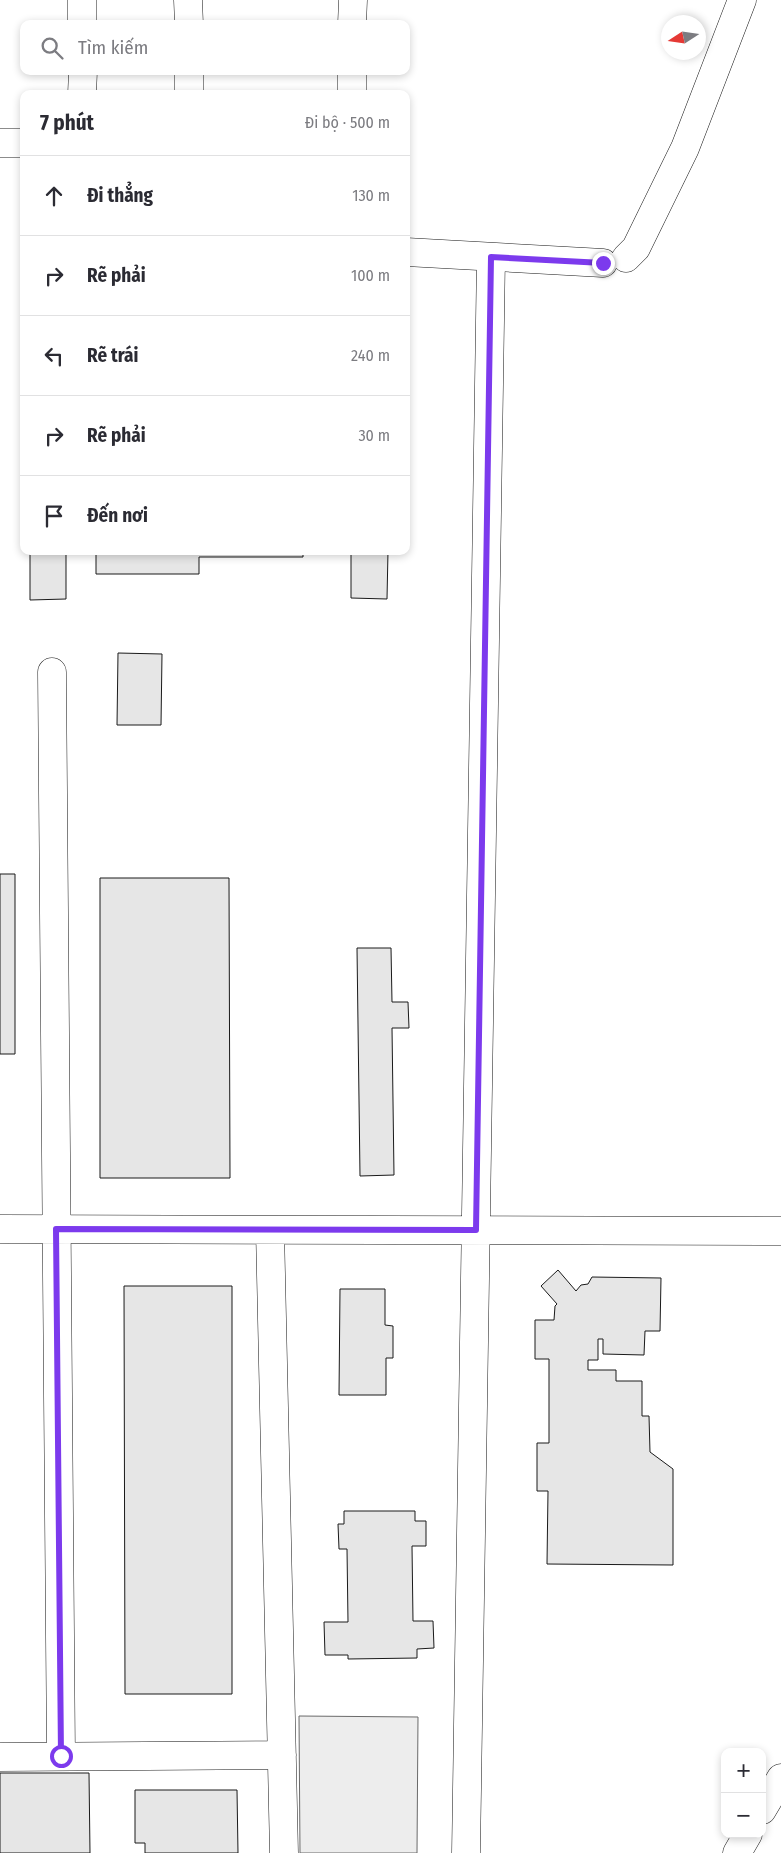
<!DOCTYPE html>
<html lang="vi">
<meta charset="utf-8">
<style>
body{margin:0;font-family:"Fira Sans Condensed",sans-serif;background:#f2f2f3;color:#2b2b33}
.controls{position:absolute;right:15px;bottom:15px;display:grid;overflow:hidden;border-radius:10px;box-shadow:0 2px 8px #0003}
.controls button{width:45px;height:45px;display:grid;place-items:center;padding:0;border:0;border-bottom:1px solid #e1e1e2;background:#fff;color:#2b2b33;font:25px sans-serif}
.compass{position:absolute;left:661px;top:15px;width:45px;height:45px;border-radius:50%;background:#fff;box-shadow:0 2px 8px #0003;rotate:258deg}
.stop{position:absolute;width:15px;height:15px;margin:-11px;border:4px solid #7c3aed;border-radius:50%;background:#fff}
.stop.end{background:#7c3aed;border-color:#fff;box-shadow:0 1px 5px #0008}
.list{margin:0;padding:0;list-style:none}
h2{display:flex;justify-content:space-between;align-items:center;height:65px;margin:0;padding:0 20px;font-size:21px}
h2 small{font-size:16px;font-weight:400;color:#7c7c81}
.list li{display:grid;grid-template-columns:32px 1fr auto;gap:15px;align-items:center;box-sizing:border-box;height:80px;padding:0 20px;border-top:1px solid #e1e1e2}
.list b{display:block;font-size:19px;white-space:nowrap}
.list em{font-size:16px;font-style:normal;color:#7c7c81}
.icon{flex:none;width:28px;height:28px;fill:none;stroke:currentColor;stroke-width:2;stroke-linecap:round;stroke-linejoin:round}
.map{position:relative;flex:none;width:781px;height:1853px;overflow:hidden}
.search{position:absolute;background:#fff;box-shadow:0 2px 8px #0003;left:20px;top:20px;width:390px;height:55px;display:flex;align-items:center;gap:12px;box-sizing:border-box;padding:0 18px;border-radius:10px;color:#7c7c81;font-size:19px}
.panel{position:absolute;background:#fff;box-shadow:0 2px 8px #0003;left:20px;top:90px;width:390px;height:465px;border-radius:10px}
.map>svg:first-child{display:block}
</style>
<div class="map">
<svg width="781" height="1853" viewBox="0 0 781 1853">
<rect width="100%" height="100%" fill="#fff"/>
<!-- built -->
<path fill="#ededed" stroke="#6a6a6a" d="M 299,1716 L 418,1717 L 417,1853 L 300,1853 Z"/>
<!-- building -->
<path fill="#e6e6e6" stroke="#1a1a1a" d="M 30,551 L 66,551 L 66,599 L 30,600 Z
M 96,551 L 303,551 L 303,557 L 199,557 L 199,574 L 96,574 Z
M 351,551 L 388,551 L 387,599 L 351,598 Z
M 118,653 L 162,654 L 161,725 L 117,725 Z
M 0,874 L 15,874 L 15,1054 L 0,1054 Z
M 100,878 L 229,878 L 230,1178 L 100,1178 Z
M 357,948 L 391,948 L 392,1002 L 408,1002 L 409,1028 L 392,1028 L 394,1175 L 360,1176 Z
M 558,1270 L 576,1291 L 581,1285 L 588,1284 L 592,1277 L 661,1278 L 660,1331 L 645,1331 L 644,1355 L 603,1354 L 603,1339 L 598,1339 L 598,1360 L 588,1360 L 588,1370 L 616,1370 L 616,1381 L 642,1381 L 642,1416 L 649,1416 L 650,1452 L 673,1469 L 673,1565 L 547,1564 L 548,1491 L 537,1491 L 537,1443 L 549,1443 L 549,1359 L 535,1359 L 535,1320 L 554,1320 L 555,1306 L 557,1304 L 541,1286 Z
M 124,1286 L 232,1286 L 232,1694 L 125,1694 Z
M 340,1289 L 385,1289 L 385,1325 L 393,1326 L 393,1358 L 386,1358 L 386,1395 L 339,1395 Z
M 344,1511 L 415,1511 L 415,1521 L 426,1521 L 426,1546 L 412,1546 L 413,1621 L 433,1621 L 434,1648 L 417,1649 L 417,1658 L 348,1659 L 348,1655 L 325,1655 L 324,1622 L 348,1622 L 347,1549 L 339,1549 L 338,1524 L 344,1524 Z
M 0,1773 L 89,1773 L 90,1853 L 0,1853 Z
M 135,1790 L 237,1790 L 238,1853 L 145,1853 L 145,1843 L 135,1843 Z"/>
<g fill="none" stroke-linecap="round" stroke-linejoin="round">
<defs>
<path id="minor" d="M 82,0 L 82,24
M 188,0 L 189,24
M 352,24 L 353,0
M 189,71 L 189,94
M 82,94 L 83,71
M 352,94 L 352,71
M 0,143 L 24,143
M 406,252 L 603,263
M 626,258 L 636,248 L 685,148 L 742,0
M 52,672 L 61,1756
M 0,1229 L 781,1231
M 270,1230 L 284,1853
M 0,1757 L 282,1755
M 762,1810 L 781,1778
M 466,1853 L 491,257
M 737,1853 L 748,1834"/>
</defs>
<!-- minor casing -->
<use href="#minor" stroke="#1a1a1a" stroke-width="29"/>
<!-- minor -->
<use href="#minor" stroke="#fff" stroke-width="28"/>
</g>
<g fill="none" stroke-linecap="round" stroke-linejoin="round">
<!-- route -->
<path stroke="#7c3aed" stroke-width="6" d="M 61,1756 L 56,1229 L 476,1230 L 491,257 L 603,263"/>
</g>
</svg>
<div class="controls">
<button>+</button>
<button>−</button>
</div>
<svg class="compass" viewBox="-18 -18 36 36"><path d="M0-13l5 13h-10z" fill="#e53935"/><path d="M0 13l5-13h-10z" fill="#7c7c81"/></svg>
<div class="stop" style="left:61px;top:1756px"></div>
<div class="stop end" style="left:603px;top:263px"></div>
<div class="search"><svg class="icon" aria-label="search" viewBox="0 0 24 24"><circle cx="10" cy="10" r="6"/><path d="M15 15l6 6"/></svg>Tìm kiếm</div>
<section class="panel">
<h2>7 phút<small>Đi bộ · 500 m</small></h2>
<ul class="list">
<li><svg class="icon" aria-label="ahead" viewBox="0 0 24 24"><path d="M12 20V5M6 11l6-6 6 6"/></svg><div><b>Đi thẳng</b></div><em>130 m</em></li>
<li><svg class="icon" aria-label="right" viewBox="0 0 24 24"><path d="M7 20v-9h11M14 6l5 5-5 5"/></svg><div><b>Rẽ phải</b></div><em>100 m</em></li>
<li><svg class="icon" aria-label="left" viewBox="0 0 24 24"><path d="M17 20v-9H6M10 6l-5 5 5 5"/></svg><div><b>Rẽ trái</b></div><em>240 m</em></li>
<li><svg class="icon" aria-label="right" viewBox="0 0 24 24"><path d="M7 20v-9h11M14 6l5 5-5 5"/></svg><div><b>Rẽ phải</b></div><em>30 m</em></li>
<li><svg class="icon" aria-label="arrive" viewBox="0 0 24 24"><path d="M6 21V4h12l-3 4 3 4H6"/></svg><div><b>Đến nơi</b></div></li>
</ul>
</section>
</div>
